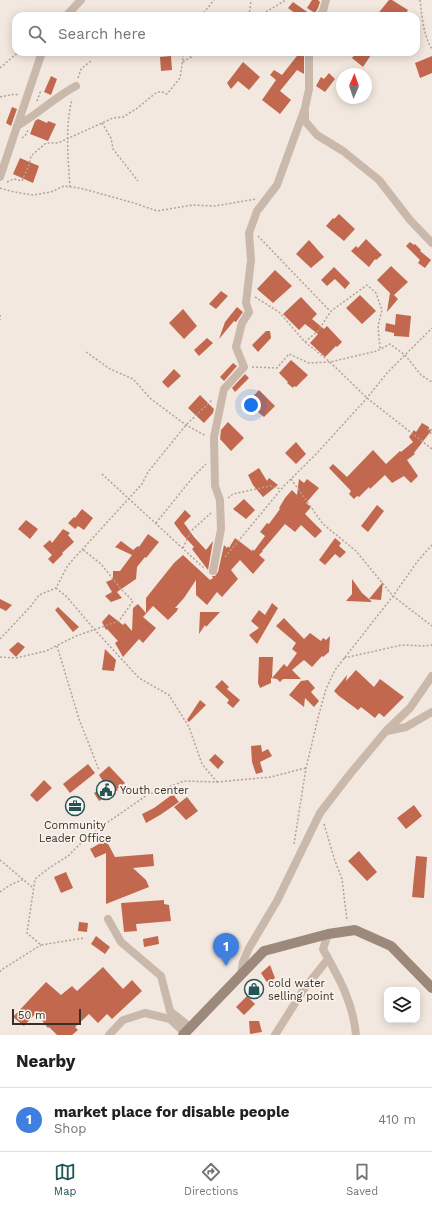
<!DOCTYPE html>
<style>
body{margin:0;font-family:"Work Sans",sans-serif;background:#f6f6f6;color:#202124}
.controls{position:absolute;right:12px;bottom:12px;display:grid;overflow:hidden;border-radius:8px;box-shadow:0 2px 10px #0003}
.controls button{width:36px;height:36px;display:grid;place-items:center;padding:0;border:0;border-bottom:1px solid #e0e0e0;background:#fff;color:#202124;font:20px sans-serif}
.compass{position:absolute;left:336px;top:68px;width:36px;height:36px;border-radius:50%;background:#fff;box-shadow:0 2px 10px #0003;rotate:2deg}
.scale{position:absolute;left:12px;bottom:10px;width:69px;box-sizing:border-box;padding-left:4px;border:2px solid #382e2a;border-top:0;font-size:11px;line-height:14px;white-space:nowrap;color:#382e2a;-webkit-text-stroke:3px #f9f2eb;paint-order:stroke}
.you{position:absolute;left:251px;top:405px;width:14px;height:14px;margin:-10px;border:3px solid #fff;border-radius:50%;background:#1a73e8;box-shadow:0 0 0 6px #1a73e833}
.badge{display:grid;place-items:center;width:26px;height:26px;border-radius:50%;background:#215557;color:#fff;font-size:13px;font-weight:700}
.pin{position:absolute;translate:-50% -33px;filter:drop-shadow(0 1px 2px #0008)}
.pin::after{content:'';position:absolute;top:21px;width:14px;height:12px;background:inherit;clip-path:polygon(0 0,100% 0,50% 100%)}
.list{margin:0;padding:0;list-style:none}
h2{display:flex;justify-content:space-between;align-items:center;height:52px;margin:0;padding:0 16px;font-size:17px}
h2 small{font-size:13px;font-weight:400;color:#757577}
.list li{display:grid;grid-template-columns:26px 1fr auto;gap:12px;align-items:center;box-sizing:border-box;height:64px;padding:0 16px;border-top:1px solid #e0e0e0}
.list b{display:block;font-size:15px;white-space:nowrap}
.list p{margin:0;font-size:13px;white-space:nowrap;color:#757577}
.list em{font-size:13px;font-style:normal;color:#757577}
.icon{flex:none;width:22px;height:22px;fill:none;stroke:currentColor;stroke-width:2;stroke-linecap:round;stroke-linejoin:round}
.map{position:relative;flex:none;width:432px;height:1035px;overflow:hidden}
.search{position:absolute;background:#fff;box-shadow:0 2px 10px #0003;left:12px;right:12px;top:12px;height:44px;display:flex;align-items:center;gap:10px;box-sizing:border-box;padding:0 14px;border-radius:12px;color:#757577;font-size:15px}
.sheet{height:116px;background:#fff}
nav{display:flex;justify-content:space-around;align-items:center;box-sizing:border-box;height:56px;border-top:1px solid #e0e0e0;background:#fff;font-size:11px;color:#757577}
nav a{display:grid;justify-items:center;gap:2px}
nav .on{color:#215557}
.map>svg:first-child{display:block}
</style>
<div class="map">
<svg width="432" height="1035" viewBox="0 0 432 1035">
<rect width="100%" height="100%" fill="#f2e8df"/>
<!-- building -->
<path fill="#c1684e" d="M 312,0 L 318,0 L 320,2 L 318,8 L 315,13 L 307,8 Z
M 389,0 L 392,0 L 408,10 L 404,16 L 376,16 Z
M 293,2 L 313,16 L 299,16 L 288,8 Z
M 300,52 L 304,54 L 304,74 L 297,70 L 280,91 L 291,100 L 280,114 L 262,100 L 276,80 L 270,75 L 274,70 L 282,75 Z
M 364,52 L 373,52 L 363,67 L 352,58 L 356,53 L 361,56 Z
M 171,56 L 172,70 L 161,71 L 160,57 Z
M 432,56 L 432,73 L 420,78 L 415,63 Z
M 243,62 L 260,77 L 249,90 L 238,81 L 231,89 L 227,83 Z
M 329,73 L 335,79 L 325,92 L 316,86 L 321,77 L 324,79 Z
M 51,76 L 57,79 L 51,95 L 44,92 Z
M 12,107 L 17,109 L 11,126 L 6,123 Z
M 38,119 L 47,123 L 48,121 L 56,124 L 48,141 L 30,134 L 35,121 Z
M 20,158 L 39,166 L 33,183 L 13,174 Z
M 339,214 L 355,229 L 344,241 L 326,226 L 333,218 L 334,219 Z
M 366,239 L 382,255 L 376,260 L 375,259 L 369,267 L 351,251 L 356,246 L 358,248 Z
M 309,240 L 324,257 L 311,268 L 296,254 Z
M 410,242 L 414,245 L 415,244 L 421,250 L 420,251 L 431,260 L 425,268 L 418,263 L 420,260 L 406,246 Z
M 391,266 L 408,282 L 394,295 L 398,299 L 387,312 L 390,293 L 377,280 Z
M 334,267 L 350,283 L 345,289 L 335,279 L 327,286 L 321,280 Z
M 275,270 L 292,286 L 273,303 L 257,289 Z
M 221,291 L 228,296 L 216,309 L 209,304 Z
M 360,295 L 376,311 L 362,324 L 346,308 Z
M 301,297 L 317,314 L 312,319 L 324,329 L 327,326 L 342,342 L 337,347 L 336,346 L 325,357 L 310,343 L 318,334 L 305,324 L 299,330 L 283,314 Z
M 237,307 L 243,312 L 236,322 L 234,321 L 219,339 L 225,322 Z
M 183,309 L 197,326 L 184,339 L 169,323 Z
M 396,314 L 411,316 L 409,337 L 394,336 L 394,333 L 385,331 L 386,323 L 395,325 Z
M 266,331 L 270,331 L 271,338 L 258,352 L 252,345 Z
M 207,338 L 213,343 L 199,356 L 194,350 Z
M 291,360 L 308,375 L 296,387 L 294,386 L 293,388 L 287,383 L 288,382 L 279,373 Z
M 233,363 L 237,366 L 224,381 L 220,377 Z
M 174,369 L 181,376 L 168,388 L 162,382 Z
M 245,374 L 249,378 L 235,392 L 232,388 Z
M 259,390 L 275,406 L 264,417 L 247,403 Z
M 200,395 L 214,409 L 213,413 L 204,423 L 188,408 Z
M 228,422 L 244,438 L 231,451 L 220,439 L 221,430 Z
M 422,423 L 429,427 L 429,429 L 431,431 L 414,453 L 415,454 L 407,460 L 418,476 L 411,483 L 404,476 L 392,483 L 385,475 L 370,489 L 369,487 L 359,497 L 357,496 L 354,499 L 349,494 L 351,491 L 329,468 L 333,464 L 347,477 L 373,450 L 386,464 L 400,451 L 401,452 L 413,442 L 409,437 L 414,430 L 416,432 Z
M 296,442 L 306,454 L 296,464 L 285,453 Z
M 259,468 L 267,481 L 269,478 L 278,485 L 263,497 L 253,485 L 248,475 Z
M 299,479 L 304,483 L 307,479 L 319,488 L 306,503 L 311,507 L 305,514 L 322,531 L 315,538 L 301,525 L 295,532 L 285,524 L 262,551 L 263,551 L 259,555 L 265,560 L 253,574 L 240,560 L 231,570 L 238,579 L 222,597 L 217,592 L 207,605 L 196,595 L 196,580 L 184,598 L 175,608 L 178,608 L 177,611 L 168,620 L 153,606 L 143,617 L 156,628 L 143,643 L 139,639 L 123,657 L 115,643 L 118,641 L 107,629 L 106,630 L 102,622 L 109,614 L 123,625 L 125,623 L 132,631 L 133,608 L 138,604 L 146,613 L 146,598 L 174,563 L 183,555 L 210,580 L 213,578 L 212,576 L 215,576 L 218,572 L 224,545 L 227,548 L 228,546 L 229,548 L 235,538 L 252,551 L 253,549 L 254,551 L 265,536 L 260,532 L 267,523 L 269,524 L 280,509 L 279,508 L 285,498 L 292,490 L 297,495 Z
M 244,499 L 255,510 L 246,519 L 233,509 Z
M 377,505 L 384,511 L 368,532 L 361,526 Z
M 82,509 L 93,518 L 84,530 L 78,526 L 75,529 L 68,523 L 74,517 L 75,518 Z
M 185,510 L 191,516 L 184,523 L 194,537 L 206,550 L 213,541 L 208,570 L 192,549 L 194,547 L 182,534 L 174,523 Z
M 26,520 L 38,529 L 30,539 L 18,529 Z
M 63,529 L 70,533 L 68,535 L 74,542 L 62,553 L 63,554 L 53,564 L 48,559 L 52,555 L 43,546 L 50,540 L 52,543 Z
M 148,534 L 159,542 L 146,558 L 145,557 L 137,567 L 136,579 L 117,592 L 122,598 L 111,602 L 105,596 L 112,592 L 106,582 L 113,579 L 113,571 L 120,571 L 132,555 L 115,547 L 121,541 L 133,550 L 138,546 L 139,547 Z
M 335,538 L 341,543 L 339,546 L 346,552 L 340,558 L 335,554 L 325,565 L 319,560 Z
M 352,579 L 362,593 L 369,599 L 383,582 L 381,600 L 369,599 L 372,602 L 346,601 L 352,594 Z
M 0,599 L 12,605 L 6,611 L 0,608 Z
M 272,603 L 278,608 L 257,644 L 249,635 L 259,628 L 251,621 L 259,610 L 265,615 Z
M 58,607 L 79,627 L 73,632 L 55,610 Z
M 200,612 L 220,612 L 206,627 L 205,625 L 199,634 Z
M 284,618 L 304,639 L 310,633 L 321,641 L 323,638 L 326,640 L 330,636 L 329,652 L 323,657 L 322,656 L 312,667 L 304,660 L 292,670 L 301,679 L 283,679 L 280,682 L 277,679 L 271,678 L 271,683 L 260,688 L 258,683 L 259,657 L 273,657 L 272,678 L 284,664 L 287,667 L 297,653 L 292,649 L 296,643 L 276,626 Z
M 18,642 L 25,647 L 16,657 L 9,650 Z
M 105,649 L 116,660 L 114,671 L 102,670 Z
M 356,670 L 374,687 L 380,679 L 404,697 L 384,717 L 379,713 L 375,718 L 361,707 L 358,710 L 339,696 L 334,691 L 347,675 L 346,681 Z
M 222,680 L 229,687 L 227,689 L 240,700 L 233,708 L 227,703 L 229,700 L 215,687 Z
M 308,680 L 315,688 L 311,692 L 319,701 L 314,707 L 305,698 L 304,707 L 289,695 L 301,681 Z
M 200,700 L 206,705 L 189,722 L 187,720 Z
M 261,745 L 262,752 L 268,749 L 272,756 L 260,762 L 263,772 L 256,774 L 252,762 L 251,746 Z
M 215,754 L 224,762 L 218,769 L 209,760 Z
M 88,764 L 95,773 L 70,793 L 63,784 Z
M 109,766 L 125,783 L 117,789 L 118,790 L 99,801 L 94,793 L 106,786 L 99,775 Z
M 44,780 L 52,788 L 37,802 L 30,795 Z
M 173,794 L 179,802 L 160,815 L 146,823 L 142,814 L 154,808 Z
M 187,797 L 198,811 L 186,820 L 174,807 Z
M 79,800 L 83,806 L 70,813 L 66,807 Z
M 414,805 L 422,816 L 406,829 L 397,818 Z
M 106,840 L 115,857 L 153,854 L 154,866 L 133,868 L 146,880 L 149,887 L 106,904 L 106,853 L 95,858 L 90,849 Z
M 359,851 L 377,872 L 367,881 L 348,861 Z
M 416,856 L 427,857 L 424,898 L 412,897 Z
M 66,872 L 73,888 L 61,893 L 54,877 Z
M 164,900 L 164,904 L 169,905 L 171,921 L 136,924 L 137,931 L 124,932 L 121,903 Z
M 79,922 L 88,923 L 87,932 L 78,931 Z
M 96,936 L 110,947 L 105,954 L 91,944 Z
M 158,936 L 159,944 L 144,947 L 143,939 Z
M 270,965 L 275,978 L 268,984 L 261,973 Z
M 103,967 L 123,989 L 132,980 L 142,991 L 112,1019 L 107,1014 L 98,1023 L 89,1014 L 75,1027 L 78,1030 L 72,1035 L 57,1035 L 49,1027 L 48,1028 L 36,1013 L 24,1026 L 13,1017 L 46,982 L 61,995 L 72,986 L 77,991 Z
M 247,996 L 255,1004 L 244,1015 L 236,1007 Z
M 249,1021 L 259,1021 L 262,1032 L 250,1034 Z"/>
<g fill="none" stroke-linecap="round" stroke-linejoin="round">
<!-- path -->
<path stroke="#b5a295" stroke-width="1.5" stroke-dasharray="2 2" stroke-linecap="butt" d="M 420,0 C 422,16 423,35 432,49
M 201,16 L 214,0
M 249,16 L 251,0
M 259,16 L 286,0
M 248,52 L 248,54
M 183,62 L 199,52
M 0,68 L 16,54 L 26,52
M 78,78 L 81,69 L 91,61
M 0,97 L 15,94 L 19,95
M 37,101 L 41,90
M 102,123 L 111,138 L 113,149 L 138,181
M 22,138 L 25,136 L 28,130
M 7,182 L 14,179 L 22,181 L 29,165 L 31,156 L 46,143 L 58,143 L 113,118 L 123,117 L 136,109 L 157,92 L 162,92 L 167,94 L 180,78 L 184,52
M 70,187 C 68,158 65,127 72,99
M 0,188 L 14,192 L 33,195 L 51,192 L 64,186 L 80,188 L 134,203 L 157,211 L 193,205 L 215,206 L 256,199
M 258,236 L 330,311
M 255,297 L 279,312 L 305,342 L 330,362 L 367,398 L 432,449
M 0,315 L 0,320
M 305,342 L 318,331 L 331,311 L 367,285 L 376,293 L 382,310 L 378,326 L 380,348
M 86,352 L 110,369 L 133,379 L 151,399 L 186,425 L 206,436
M 252,367 L 277,368 L 289,354 L 309,363 L 330,362 L 377,351 L 390,344 L 405,355 L 421,375 L 432,382
M 432,430 L 428,429 L 432,435
M 102,474 L 205,569
M 291,479 L 323,524 L 356,551 L 393,596 L 432,626
M 228,498 L 233,494 L 270,486 L 281,489
M 156,523 L 193,477 L 206,464
M 183,548 L 191,531 L 211,513
M 225,557 L 284,486 L 318,452 L 367,398 L 387,373 L 432,328
M 56,588 L 67,597 L 94,629 L 139,678 L 169,695 L 189,727 L 202,764 L 217,782 L 184,781 L 147,795 L 88,836 L 68,856 L 49,868 L 35,879 L 27,933 L 41,945 L 84,938
M 0,639 L 31,606 L 39,595 L 56,588 L 68,565 L 142,484 L 148,472 L 186,425 L 212,400
M 57,646 L 79,719 L 99,770
M 0,657 L 16,658 L 46,651 L 76,636 L 119,621 L 133,601 L 121,589 L 101,564 L 82,549
M 344,658 L 402,645 L 425,646 L 432,645
M 217,782 L 271,777 L 306,768
M 324,824 L 335,861 L 342,879 L 347,921
M 294,844 L 306,768 L 319,714 L 326,689 L 335,670 L 393,596 L 417,562 L 432,545
M 0,860 L 32,887
M 0,892 L 10,885 L 24,879
M 0,972 L 1,970 L 41,945"/>
<!-- street -->
<path stroke="#cab8ab" stroke-width="8" d="M 66,16 L 81,0
M 319,16 L 323,11 L 326,0
M 305,111 L 305,121 L 317,135 L 343,151 L 379,180 L 410,220 L 432,243
M 17,126 C 38,114 55,97 76,86
M 0,177 L 42,52
M 213,571 L 221,529 L 220,500 L 215,486 L 214,437 L 224,389 L 244,367 L 236,347 L 242,323 L 249,312 L 246,303 L 251,260 L 249,233 L 257,211 L 277,185 L 305,108 L 309,89 L 309,52
M 387,731 L 406,727 L 432,712
M 108,919 L 121,942 L 161,976 L 170,1011 L 190,1027
M 328,934 L 323,949 C 339,978 353,1002 356,1035
M 241,975 L 243,962 L 249,948 L 277,901 L 320,813 L 350,774 L 386,731 L 410,708 L 432,676
M 109,1035 L 123,1020 L 145,1013 L 170,1019 L 185,1033
M 275,1035 L 304,989 L 328,959"/>
<!-- secondary -->
<path stroke="#9d887c" stroke-width="10" d="M 183,1035 L 264,951 L 328,934 L 355,930 L 391,946 L 432,988"/>
</g>
<!-- icons -->
<defs>
<symbol id="civic-ring" viewBox="-11 -11 22 22"><circle r="9.5" fill="#f9f2eb" stroke="#215557" stroke-width="1.5"/><path d="M-.6-6.5H3V-4.5H.6V-3L4-1V1h2V6H-6V1h2V-1L-.6-3ZM-1.2 2.5V6h2.4V2.5Z" fill="#215557"/></symbol>
<symbol id="office-ring" viewBox="-11 -11 22 22"><circle r="9.5" fill="#f9f2eb" stroke="#215557" stroke-width="1.5"/><path d="M-6-3h4V-5.5h4V-3h4V5H-6ZM-1-4.5V-3h2v-1.5ZM-6 0V1H6V0Z" fill="#215557"/></symbol>
<symbol id="shop-ring" viewBox="-11 -11 22 22"><circle r="9.5" fill="#f9f2eb" stroke="#215557" stroke-width="1.5"/><path d="M-5-2.5h2.3a2.7 3.5 0 0 1 5.4 0H5L5.5 6h-11ZM-1.5-2.5h3a1.5 2.3 0 0 0-3 0Z" fill="#215557"/></symbol>
</defs>
<g fill-rule="evenodd">
<use href="#civic-ring" x="95" y="779" width="22" height="22"/>
<use href="#office-ring" x="64" y="795" width="22" height="22"/>
<use href="#shop-ring" x="243" y="978" width="22" height="22"/>
</g>
<g text-anchor="middle" dominant-baseline="central" stroke-width="3.5" stroke-linejoin="round" paint-order="stroke">
<!-- poi labels -->
<g font-size="11" fill="#382e2a" stroke="#f9f2eb" text-anchor="start">
<text x="120" y="790">Youth center</text>
<text x="75" y="825" text-anchor="middle">Community<tspan x="75" dy="13">Leader Office</tspan></text>
<text x="268" y="983">cold water<tspan x="268" dy="13">selling point</tspan></text>
</g>
</g>
</svg>
<div class="controls">
<button><svg class="icon" aria-label="layers" viewBox="0 0 24 24"><path d="M12 4l9 5-9 5-9-5zM3 14l9 5 9-5"/></svg></button>
</div>
<svg class="compass" viewBox="-18 -18 36 36"><path d="M0-13l5 13h-10z" fill="#e53935"/><path d="M0 13l5-13h-10z" fill="#757577"/></svg>
<div class="scale">50 m</div>
<div class="you"></div>
<div class="pin badge" style="left:226px;top:966px;background:#3f7fe0">1</div>
<div class="search"><svg class="icon" aria-label="search" viewBox="0 0 24 24"><circle cx="10" cy="10" r="6"/><path d="M15 15l6 6"/></svg>Search here</div>
</div>
<section class="sheet">
<h2>Nearby<small></small></h2>
<ul class="list">
<li><span class="badge" style="background:#3f7fe0">1</span><div><b>market place for disable people</b><p>Shop</p></div><em>410 m</em></li>
</ul>
</section>
<nav>
<a class="on"><svg class="icon" aria-label="map" viewBox="0 0 24 24"><path d="M3 6l6-2 6 2 6-2v14l-6 2-6-2-6 2zM9 4v14M15 6v14"/></svg>Map</a>
<a><svg class="icon" aria-label="directions" viewBox="0 0 24 24"><path d="M12 3l9 9-9 9-9-9zM9 14v-3h6M13 9l2 2-2 2"/></svg>Directions</a>
<a><svg class="icon" aria-label="saved" viewBox="0 0 24 24"><path d="M7 4h10v16l-5-4-5 4z"/></svg>Saved</a>
</nav>
